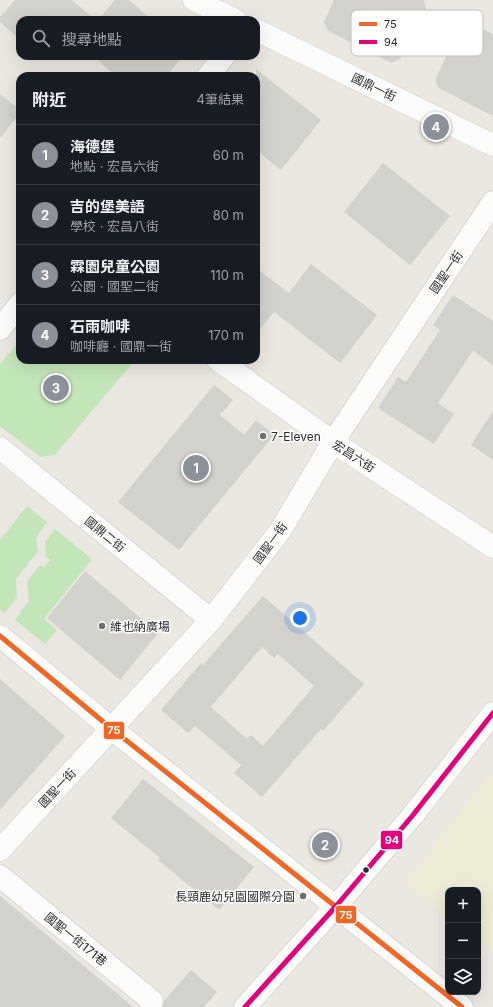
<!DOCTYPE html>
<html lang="zh-TW">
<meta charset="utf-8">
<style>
body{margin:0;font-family:Inter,"Noto Sans TC",sans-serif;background:#20242c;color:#f1f3f6}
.controls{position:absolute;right:12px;bottom:12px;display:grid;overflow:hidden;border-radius:8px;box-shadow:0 4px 16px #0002}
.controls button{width:36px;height:36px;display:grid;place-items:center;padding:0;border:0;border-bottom:1px solid #363941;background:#171b24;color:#f1f3f6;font:20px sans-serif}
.you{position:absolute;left:300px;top:618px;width:14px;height:14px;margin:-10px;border:3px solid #fff;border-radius:50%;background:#1a73e8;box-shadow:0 0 0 6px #1a73e833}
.badge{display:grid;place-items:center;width:26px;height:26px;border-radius:50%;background:#8c9099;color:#fff;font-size:13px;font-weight:700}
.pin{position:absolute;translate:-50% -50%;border:2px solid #fff;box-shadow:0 1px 4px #0006}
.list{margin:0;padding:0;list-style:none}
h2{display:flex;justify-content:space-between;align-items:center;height:52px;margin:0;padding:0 16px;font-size:17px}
h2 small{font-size:13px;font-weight:400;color:#9ea1a6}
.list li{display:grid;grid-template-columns:26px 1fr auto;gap:12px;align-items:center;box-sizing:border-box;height:60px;padding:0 16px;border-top:1px solid #363941}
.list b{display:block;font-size:15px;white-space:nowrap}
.list p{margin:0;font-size:13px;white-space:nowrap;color:#9ea1a6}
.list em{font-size:13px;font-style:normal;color:#9ea1a6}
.icon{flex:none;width:22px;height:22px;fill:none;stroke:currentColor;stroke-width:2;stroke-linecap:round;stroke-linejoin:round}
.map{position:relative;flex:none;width:493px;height:1007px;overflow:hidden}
.search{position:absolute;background:#171b24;box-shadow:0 4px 16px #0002;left:16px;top:16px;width:244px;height:44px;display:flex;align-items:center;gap:10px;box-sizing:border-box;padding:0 14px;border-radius:12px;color:#9ea1a6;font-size:15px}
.panel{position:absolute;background:#171b24;box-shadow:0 4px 16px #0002;left:16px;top:72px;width:244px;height:292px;border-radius:12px}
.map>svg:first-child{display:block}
</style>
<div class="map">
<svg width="493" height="1007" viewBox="0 0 493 1007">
<rect width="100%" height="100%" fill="#eae8e0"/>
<!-- education -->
<path fill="#edead5" d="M 493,769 L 493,954 L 478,942 L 478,890 L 448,890 L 448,918 L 404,883 Z"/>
<!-- green -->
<path fill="#c3e6b8" d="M 20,341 L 20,360 L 135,360 L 55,455 L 40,457 L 0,426 L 0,364 Z
M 27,506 L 47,522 L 36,538 L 38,551 L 16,579 L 17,597 L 5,613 L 0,609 L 0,540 Z
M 55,529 L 92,559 L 44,619 L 57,630 L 45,644 L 15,620 L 29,601 L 27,581 L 40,565 L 44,568 L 50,560 L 46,556 L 45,542 Z"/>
<!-- building -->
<path fill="#d3d1cc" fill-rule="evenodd" d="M 15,0 L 72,0 L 95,20 L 20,20 L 20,40 L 0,22 L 0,17 Z
M 115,0 L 129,0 L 152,20 L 98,20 Z
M 334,0 L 424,0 L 426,9 L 400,59 L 391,63 L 328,31 L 324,22 Z
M 468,21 L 493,34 L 493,116 L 439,88 L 435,80 L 461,26 Z
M 93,56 L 183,56 L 166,76 L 116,76 Z
M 256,69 L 321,120 L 281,170 L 256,150 Z
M 0,94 L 20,110 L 20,113 L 0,138 Z
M 383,163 L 450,216 L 410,265 L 344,212 Z
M 311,264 L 377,315 L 340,363 L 274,312 L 256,334 L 256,268 L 289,293 Z
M 453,295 L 493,321 L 493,365 L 473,351 L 438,403 L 454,414 L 434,444 L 378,408 L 398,377 L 406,382 L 440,330 L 433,325 Z
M 214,385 L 233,400 L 220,415 L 244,435 L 256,420 L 274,435 L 179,550 L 118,502 Z
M 493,411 L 493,460 L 471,445 Z
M 85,571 L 158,633 L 120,680 L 47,618 Z
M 263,596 L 364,684 L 323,731 L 321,729 L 262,797 L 234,773 L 241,765 L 195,726 L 188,733 L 161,710 L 201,663 L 203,665 ZM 262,647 L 274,658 L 278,654 L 314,686 L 263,746 L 251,735 L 247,739 L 211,707 Z
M 0,679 L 65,736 L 0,810 Z
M 143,779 L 254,867 L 219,910 L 158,860 L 160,858 L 111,818 Z
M 0,896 L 133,1007 L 0,1007 Z
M 191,970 L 217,992 L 204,1007 L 163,1007 L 164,1001 Z"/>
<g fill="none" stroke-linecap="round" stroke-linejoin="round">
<defs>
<path id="minor" d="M 194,0 L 235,20
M 256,30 L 493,145
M 208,76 L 224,56
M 0,329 L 20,304
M 218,360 L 333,442 L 493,547
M 0,448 L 211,620
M 0,636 L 112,729 L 462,1007
M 0,850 L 211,620 L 280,531 L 333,442 L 493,202
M 0,876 L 152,1001
M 245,1007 L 337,905 L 413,815 L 493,713"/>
</defs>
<!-- minor casing -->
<use href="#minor" stroke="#c7c6c6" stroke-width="23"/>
<!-- minor -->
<use href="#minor" stroke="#fcfcfa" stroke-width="22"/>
<defs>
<path id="bus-1" d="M 0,636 L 112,729 L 462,1007"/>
<path id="bus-2" d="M 245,1007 L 337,905 L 413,815 L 493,713"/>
</defs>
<!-- bus-1 casing -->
<use href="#bus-1" stroke="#fff" stroke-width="8"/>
<!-- bus-2 casing -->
<use href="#bus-2" stroke="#fff" stroke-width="8"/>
<!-- bus-1 -->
<use href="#bus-1" stroke="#f26522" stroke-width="5"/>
<!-- bus-2 -->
<use href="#bus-2" stroke="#e5007d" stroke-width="5"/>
</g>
<!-- markers -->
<g fill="#6e6d6a" stroke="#fff" stroke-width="1.5">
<circle cx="263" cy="436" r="4"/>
<circle cx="102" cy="626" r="4"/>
<circle cx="303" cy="896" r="4"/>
</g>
<circle fill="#2b2b2b" stroke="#fff" stroke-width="1.5" cx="366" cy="870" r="3.5"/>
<g text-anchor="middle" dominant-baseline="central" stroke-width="3" stroke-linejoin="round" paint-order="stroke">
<!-- street labels -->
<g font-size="12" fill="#2b2b2b" stroke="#fff">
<text transform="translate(374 87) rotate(26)">國鼎一街</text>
<text transform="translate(446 272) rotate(-56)">國聖一街</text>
<text transform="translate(354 456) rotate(33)">宏昌六街</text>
<text transform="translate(105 534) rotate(39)">國鼎二街</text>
<text transform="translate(270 543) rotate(-54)">國聖一街</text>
<text transform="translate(57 788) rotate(-47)">國聖一街</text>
<text transform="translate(76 939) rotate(39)">國聖一街171巷</text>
</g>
<!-- poi labels -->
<g font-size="12" fill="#2b2b2b" stroke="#fff" text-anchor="start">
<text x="271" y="436">7-Eleven</text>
<text x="110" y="626">維也納廣場</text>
<text x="295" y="896" text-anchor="end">長頸鹿幼兒園國際分園</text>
</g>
</g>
<!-- legend -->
<rect x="351" y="10" width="132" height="46" rx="6" fill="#fff" stroke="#bfbfbf" stroke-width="1"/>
<rect x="359" y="22" width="18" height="4" fill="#f26522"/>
<rect x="359" y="40" width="18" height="4" fill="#e5007d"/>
<g font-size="11" fill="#2b2b2b">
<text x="384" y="28">75</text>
<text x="384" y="46">94</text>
</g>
<g stroke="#fff" stroke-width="1.5">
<rect x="103" y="721" width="22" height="19" rx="4" fill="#f26522"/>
<rect x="380" y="830" width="23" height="20" rx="4" fill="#e5007d"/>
<rect x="335" y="905" width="22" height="19" rx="4" fill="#f26522"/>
</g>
<g font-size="11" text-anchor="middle" font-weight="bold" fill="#fff">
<text x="114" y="734">75</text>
<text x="392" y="844">94</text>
<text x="346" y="919">75</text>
</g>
</svg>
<div class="controls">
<button>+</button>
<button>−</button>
<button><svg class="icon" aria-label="layers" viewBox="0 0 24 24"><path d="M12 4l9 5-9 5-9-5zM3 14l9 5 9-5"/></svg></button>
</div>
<div class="you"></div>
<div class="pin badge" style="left:196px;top:468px">1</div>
<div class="pin badge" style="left:325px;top:845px">2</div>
<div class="pin badge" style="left:56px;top:388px">3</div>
<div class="pin badge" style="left:436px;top:127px">4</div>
<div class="search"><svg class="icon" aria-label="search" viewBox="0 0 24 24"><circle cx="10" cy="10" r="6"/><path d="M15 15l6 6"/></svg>搜尋地點</div>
<section class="panel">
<h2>附近<small>4筆結果</small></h2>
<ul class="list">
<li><span class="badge">1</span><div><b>海德堡</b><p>地點 · 宏昌六街</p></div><em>60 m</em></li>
<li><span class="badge">2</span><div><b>吉的堡美語</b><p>學校 · 宏昌八街</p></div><em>80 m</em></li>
<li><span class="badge">3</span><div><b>霖園兒童公園</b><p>公園 · 國聖二街</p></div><em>110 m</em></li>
<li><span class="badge">4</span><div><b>石雨咖啡</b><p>咖啡廳 · 國鼎一街</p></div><em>170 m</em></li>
</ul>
</section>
</div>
